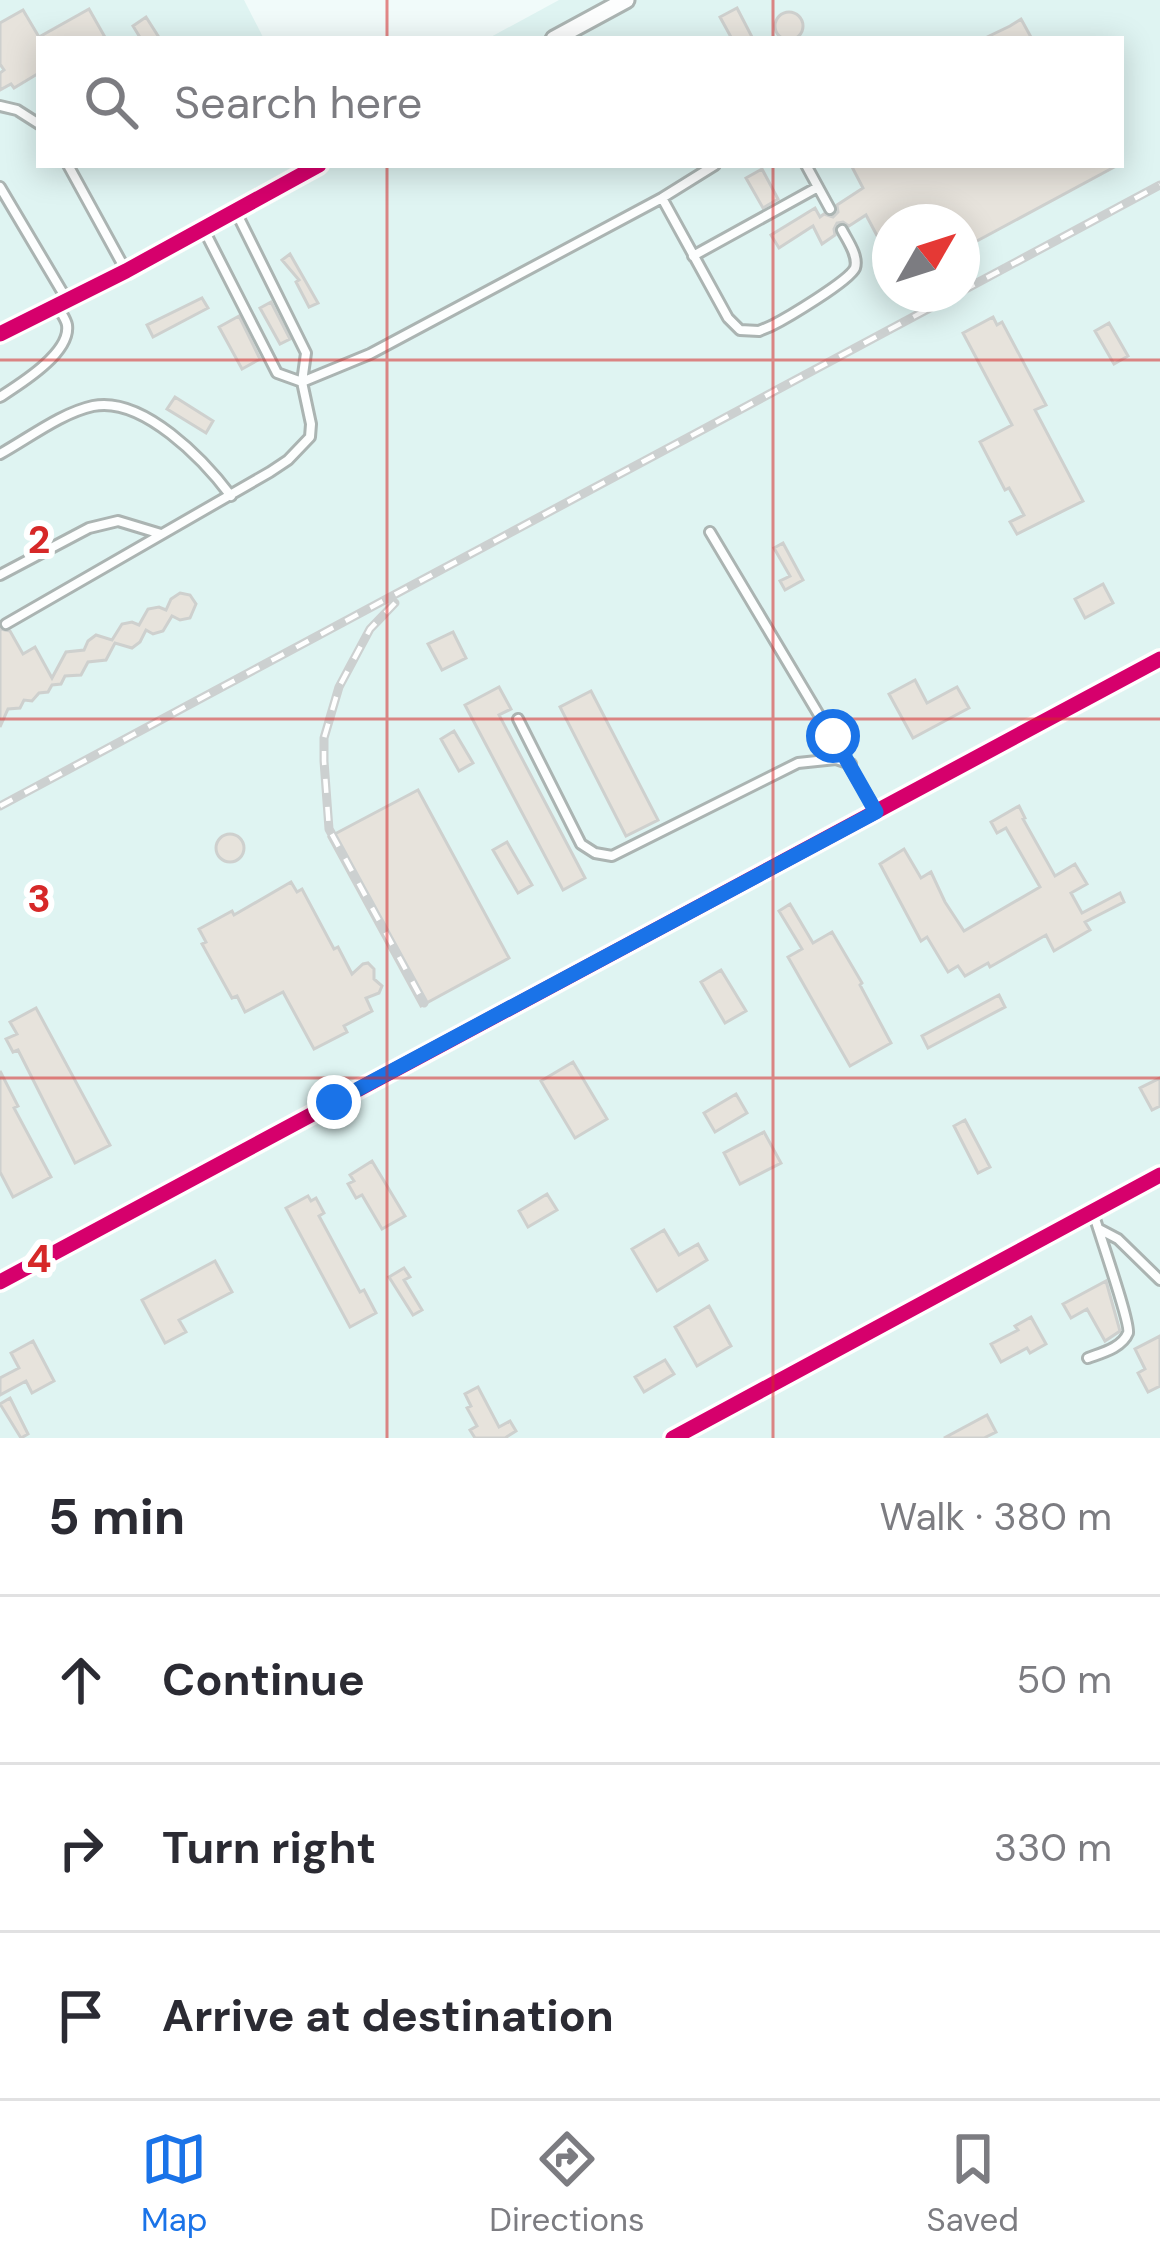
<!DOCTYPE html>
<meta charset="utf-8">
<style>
body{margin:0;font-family:"DM Sans",sans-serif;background:#f2f2f3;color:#2b2b33}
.compass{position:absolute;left:872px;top:204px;width:108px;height:108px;border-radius:50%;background:#fff;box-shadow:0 6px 30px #0003;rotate:51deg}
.stop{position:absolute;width:36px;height:36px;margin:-27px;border:9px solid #1a73e8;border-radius:50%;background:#fff}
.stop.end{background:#1a73e8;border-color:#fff;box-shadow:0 3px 12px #0008}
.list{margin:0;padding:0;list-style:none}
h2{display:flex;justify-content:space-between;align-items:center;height:156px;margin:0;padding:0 48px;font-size:51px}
h2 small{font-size:39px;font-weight:400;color:#7c7c81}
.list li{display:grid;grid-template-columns:78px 1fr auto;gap:36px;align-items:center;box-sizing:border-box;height:168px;padding:0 48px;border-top:3px solid #e1e1e2}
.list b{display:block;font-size:45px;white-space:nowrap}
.list em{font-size:39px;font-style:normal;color:#7c7c81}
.icon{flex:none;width:66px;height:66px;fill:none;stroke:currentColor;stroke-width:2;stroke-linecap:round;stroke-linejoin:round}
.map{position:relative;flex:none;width:1160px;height:1438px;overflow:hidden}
.search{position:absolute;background:#fff;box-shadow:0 6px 30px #0003;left:36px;right:36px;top:36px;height:132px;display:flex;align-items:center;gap:30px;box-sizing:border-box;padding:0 42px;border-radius:0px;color:#7c7c81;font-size:45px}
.sheet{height:660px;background:#fff}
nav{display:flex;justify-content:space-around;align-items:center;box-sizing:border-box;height:168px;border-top:3px solid #e1e1e2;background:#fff;font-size:33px;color:#7c7c81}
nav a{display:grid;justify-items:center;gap:6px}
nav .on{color:#1a73e8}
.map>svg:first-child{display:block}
</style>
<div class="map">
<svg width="1160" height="1438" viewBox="0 0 1160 1438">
<rect width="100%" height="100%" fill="#f1fbfa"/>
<!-- built -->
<path fill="#dff4f2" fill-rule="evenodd" d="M 0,0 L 244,0 L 264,39 L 39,39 L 39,165 L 1121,165 L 1121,39 L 487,39 L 559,0 L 1160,0 L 1160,1438 L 0,1438 ZM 890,222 L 962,222 L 962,294 L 890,294 Z"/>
<!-- building -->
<path fill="#e7e3dc" stroke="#ced0ce" stroke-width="3" d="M 737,8 L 753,39 L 732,39 L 720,17 Z
M 89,9 L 106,39 L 39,39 L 39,73 L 14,88 L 11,84 L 0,90 L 0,73 L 4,70 L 0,64 L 0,23 L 23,10 L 39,37 Z
M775 26a14 14 0 1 1 28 0a14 14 0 1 1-28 0Z
M 146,17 L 160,39 L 141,39 L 133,26 Z
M 1021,19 L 1032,39 L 983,39 L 1010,26 Z
M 851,165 L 1118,165 L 962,249 L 962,222 L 890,222 L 890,260 L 866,215 L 849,226 L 843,222 L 837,223 L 834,229 L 835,235 L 822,244 L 813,226 L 779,248 L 771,235 L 815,208 L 820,217 L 824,214 L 833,217 L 838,212 L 837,205 L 863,188 Z
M 762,169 L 778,199 L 763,208 L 746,178 Z
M 290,254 L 318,303 L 309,307 L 296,282 L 299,280 L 282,260 Z
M 202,298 L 208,308 L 153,337 L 147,325 Z
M 271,302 L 290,339 L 280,344 L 260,308 Z
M 239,316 L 260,359 L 242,369 L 219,327 Z
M 993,317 L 997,325 L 1002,322 L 1046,405 L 1035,410 L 1083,501 L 1017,534 L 1010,522 L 1024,515 L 1009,488 L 1005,490 L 980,442 L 1012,425 L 963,333 Z
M 1109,323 L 1128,356 L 1114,364 L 1095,331 Z
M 175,397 L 213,421 L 206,433 L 167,409 Z
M 783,543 L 803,580 L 785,590 L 780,581 L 790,576 L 774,548 Z
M 1103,584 L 1113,603 L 1085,618 L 1075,599 Z
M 180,593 L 190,595 L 196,604 L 190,618 L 180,620 L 172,616 L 163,631 L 153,634 L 146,630 L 140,642 L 132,648 L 115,643 L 106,660 L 88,662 L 81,675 L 65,676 L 61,684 L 52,685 L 48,692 L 39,693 L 32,701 L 24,700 L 20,708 L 8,709 L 0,727 L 0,629 L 10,631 L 23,654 L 35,647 L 52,678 L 66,652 L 84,650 L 88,641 L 96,635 L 112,640 L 122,624 L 132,622 L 139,625 L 148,609 L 159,607 L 166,610 L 171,599 Z
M 453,632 L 466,658 L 442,670 L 428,644 Z
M 915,680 L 927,703 L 957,687 L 969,708 L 913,738 L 889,694 Z
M 499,687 L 511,709 L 499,715 L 585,878 L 563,890 L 465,705 Z
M 591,691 L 658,820 L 626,836 L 560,707 Z
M 454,731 L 473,763 L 459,771 L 441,739 Z
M 418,790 L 509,958 L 421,1006 L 329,837 Z
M 1019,806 L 1025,818 L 1023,819 L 1055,876 L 1075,864 L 1087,884 L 1071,893 L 1082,913 L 1120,893 L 1124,902 L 1085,922 L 1090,930 L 1054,951 L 1046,935 L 990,967 L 988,963 L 965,976 L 958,966 L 948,972 L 927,937 L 921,941 L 880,864 L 904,849 L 921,878 L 931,872 L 945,902 L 964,931 L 1040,887 L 1006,828 L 997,833 L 991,822 Z
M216 848a14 14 0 1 1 28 0a14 14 0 1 1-28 0Z
M 507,842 L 532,885 L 518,893 L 493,850 Z
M 291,882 L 297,892 L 302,889 L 334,949 L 338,947 L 352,974 L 363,964 L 368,963 L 374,969 L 374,979 L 382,986 L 379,993 L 366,998 L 372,1011 L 344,1026 L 347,1032 L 314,1049 L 283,992 L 245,1012 L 237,996 L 232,998 L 202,944 L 206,942 L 199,929 L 232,911 L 234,915 Z
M 790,904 L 813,943 L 832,932 L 862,983 L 860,985 L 891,1043 L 850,1066 L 788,957 L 802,949 L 779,911 Z
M 721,970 L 746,1011 L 725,1023 L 701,982 Z
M 999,995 L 1005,1007 L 928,1048 L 922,1036 Z
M 36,1008 L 110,1145 L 75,1163 L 18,1050 L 13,1052 L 6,1039 L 17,1034 L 10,1022 Z
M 573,1062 L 607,1119 L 575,1138 L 541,1081 Z
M 0,1071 L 18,1106 L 14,1108 L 51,1177 L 13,1197 L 0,1172 Z
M 1160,1078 L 1160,1106 L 1152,1110 L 1140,1088 Z
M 736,1094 L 747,1113 L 715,1132 L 704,1113 Z
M 965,1120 L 990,1167 L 978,1173 L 954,1126 Z
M 764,1132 L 781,1163 L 740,1184 L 724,1153 Z
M 372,1161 L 405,1216 L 382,1229 L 362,1195 L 356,1198 L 348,1184 L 354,1181 L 350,1175 Z
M 547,1194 L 557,1210 L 528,1227 L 519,1211 Z
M 308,1196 L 311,1201 L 316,1198 L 324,1213 L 319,1216 L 360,1292 L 364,1290 L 376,1313 L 350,1327 L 286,1208 Z
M 664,1230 L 679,1255 L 698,1244 L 707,1260 L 657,1291 L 632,1249 Z
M 215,1261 L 232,1292 L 179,1320 L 186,1332 L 165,1343 L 142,1300 Z
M 404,1268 L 410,1277 L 404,1280 L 422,1310 L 413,1315 L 389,1277 Z
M 1106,1281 L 1120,1331 L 1105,1341 L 1087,1309 L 1071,1318 L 1063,1304 Z
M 709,1306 L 731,1346 L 697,1366 L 675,1327 Z
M 1031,1317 L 1046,1344 L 1030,1353 L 1027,1348 L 1001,1362 L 991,1344 L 1018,1330 L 1015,1326 Z
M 1160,1336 L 1160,1386 L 1148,1392 L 1138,1373 L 1145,1369 L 1135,1349 Z
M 33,1341 L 54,1381 L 32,1393 L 26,1381 L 0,1395 L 0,1378 L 19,1368 L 11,1353 Z
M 665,1360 L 674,1374 L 644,1392 L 635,1377 Z
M 478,1387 L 499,1427 L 510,1421 L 516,1431 L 505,1438 L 475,1438 L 470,1430 L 477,1426 L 467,1408 L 471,1406 L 465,1394 Z
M 10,1398 L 28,1434 L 21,1438 L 0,1404 Z
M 987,1415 L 996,1432 L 984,1438 L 944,1438 Z"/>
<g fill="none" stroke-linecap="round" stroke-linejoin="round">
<defs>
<path id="service" d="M 0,106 L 17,110 L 39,124
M 68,165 L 125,269
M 806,165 L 830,209
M 0,187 L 67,300
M 662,198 L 728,318 L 740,330 L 759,331 L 771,326 C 787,318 849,281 855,268 C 859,256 847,240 842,230
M 203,228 L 277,373 L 302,382 L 370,354 L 662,198 L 715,165
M 693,256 L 818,187
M 0,397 C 20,384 71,353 67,325 C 66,319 61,313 58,307
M 0,454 C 29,438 61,413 93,406 C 143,396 204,460 231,496
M 710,532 L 875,809
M 0,575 L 89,528 L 118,521 L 161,534
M 6,624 L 270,472 L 288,460 L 310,437 L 311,424 L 302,382 L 306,353 L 235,210
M 518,719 L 581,844 L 595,853 L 612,856 L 798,763 L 836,759 L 851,764
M 1099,1229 L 1118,1239 L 1160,1280
M 1088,1358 C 1101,1353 1122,1348 1128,1333 C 1131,1324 1098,1230 1093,1212"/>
<path id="minor" d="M 554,39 L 626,0
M 0,334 L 126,271 L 319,165
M 0,1282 L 1160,659
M 673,1438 L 1160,1175"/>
</defs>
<!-- service casing -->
<use href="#service" stroke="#abb4b2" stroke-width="14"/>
<!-- minor casing -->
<use href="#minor" stroke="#abb4b2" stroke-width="21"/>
<!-- service -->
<use href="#service" stroke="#fdfefe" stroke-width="8"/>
<!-- minor -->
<use href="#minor" stroke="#fdfefe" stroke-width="15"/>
<defs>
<path id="rail" d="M 962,291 L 1160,185
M 395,603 L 370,629 L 339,687 L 324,738 L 324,761 L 329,829 L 424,1003
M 0,806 L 956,294"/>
</defs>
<!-- rail casing -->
<use href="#rail" stroke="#ccd0d0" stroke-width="9"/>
<!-- rail -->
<use href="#rail" stroke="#fff" stroke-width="4.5" stroke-dasharray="14" stroke-linecap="butt"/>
<defs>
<path id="cycleway" d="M 0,334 L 126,271 L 319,165
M 0,1282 L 1160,659
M 673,1438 L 1160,1175"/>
</defs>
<!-- cycleway casing -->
<use href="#cycleway" stroke="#fff" stroke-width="22"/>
<!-- cycleway -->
<use href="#cycleway" stroke="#d6006c" stroke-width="15"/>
</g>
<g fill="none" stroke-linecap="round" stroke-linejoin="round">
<!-- route -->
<path stroke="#1a73e8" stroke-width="15" d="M 334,1102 L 876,812 L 833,736"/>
</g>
<!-- grid -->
<path fill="none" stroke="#d62828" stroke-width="3" stroke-opacity="0.55" d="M 387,0 L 387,39M 773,0 L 773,39M 387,165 L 387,1438M 773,165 L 773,1438M 0,360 L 1160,360M 0,719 L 1160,719M 0,1078 L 1160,1078"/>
<g font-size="39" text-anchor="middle" font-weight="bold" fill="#d62828" stroke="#fff" stroke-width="12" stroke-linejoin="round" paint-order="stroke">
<text x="39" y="553">2</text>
<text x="39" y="912">3</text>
<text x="39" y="1272">4</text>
</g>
</svg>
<svg class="compass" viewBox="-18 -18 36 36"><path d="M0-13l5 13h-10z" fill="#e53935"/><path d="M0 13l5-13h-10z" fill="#7c7c81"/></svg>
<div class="stop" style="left:833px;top:736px"></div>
<div class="stop end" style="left:334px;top:1102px"></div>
<div class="search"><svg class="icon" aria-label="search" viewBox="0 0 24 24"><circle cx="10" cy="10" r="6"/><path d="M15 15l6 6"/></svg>Search here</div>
</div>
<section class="sheet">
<h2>5 min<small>Walk · 380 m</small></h2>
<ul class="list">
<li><svg class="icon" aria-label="ahead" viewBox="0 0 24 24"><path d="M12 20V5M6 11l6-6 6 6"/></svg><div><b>Continue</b></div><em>50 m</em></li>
<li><svg class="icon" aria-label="right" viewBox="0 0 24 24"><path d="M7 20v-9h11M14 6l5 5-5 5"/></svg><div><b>Turn right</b></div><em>330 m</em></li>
<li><svg class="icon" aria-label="arrive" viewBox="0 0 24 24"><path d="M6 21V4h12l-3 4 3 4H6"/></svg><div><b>Arrive at destination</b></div></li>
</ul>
</section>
<nav>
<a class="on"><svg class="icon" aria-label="map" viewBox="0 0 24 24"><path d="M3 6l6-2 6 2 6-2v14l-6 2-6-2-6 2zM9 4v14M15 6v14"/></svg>Map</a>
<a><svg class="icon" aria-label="directions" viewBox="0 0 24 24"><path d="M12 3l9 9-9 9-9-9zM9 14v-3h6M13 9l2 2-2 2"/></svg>Directions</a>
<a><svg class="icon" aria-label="saved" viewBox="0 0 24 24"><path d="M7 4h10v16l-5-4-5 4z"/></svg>Saved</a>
</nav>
